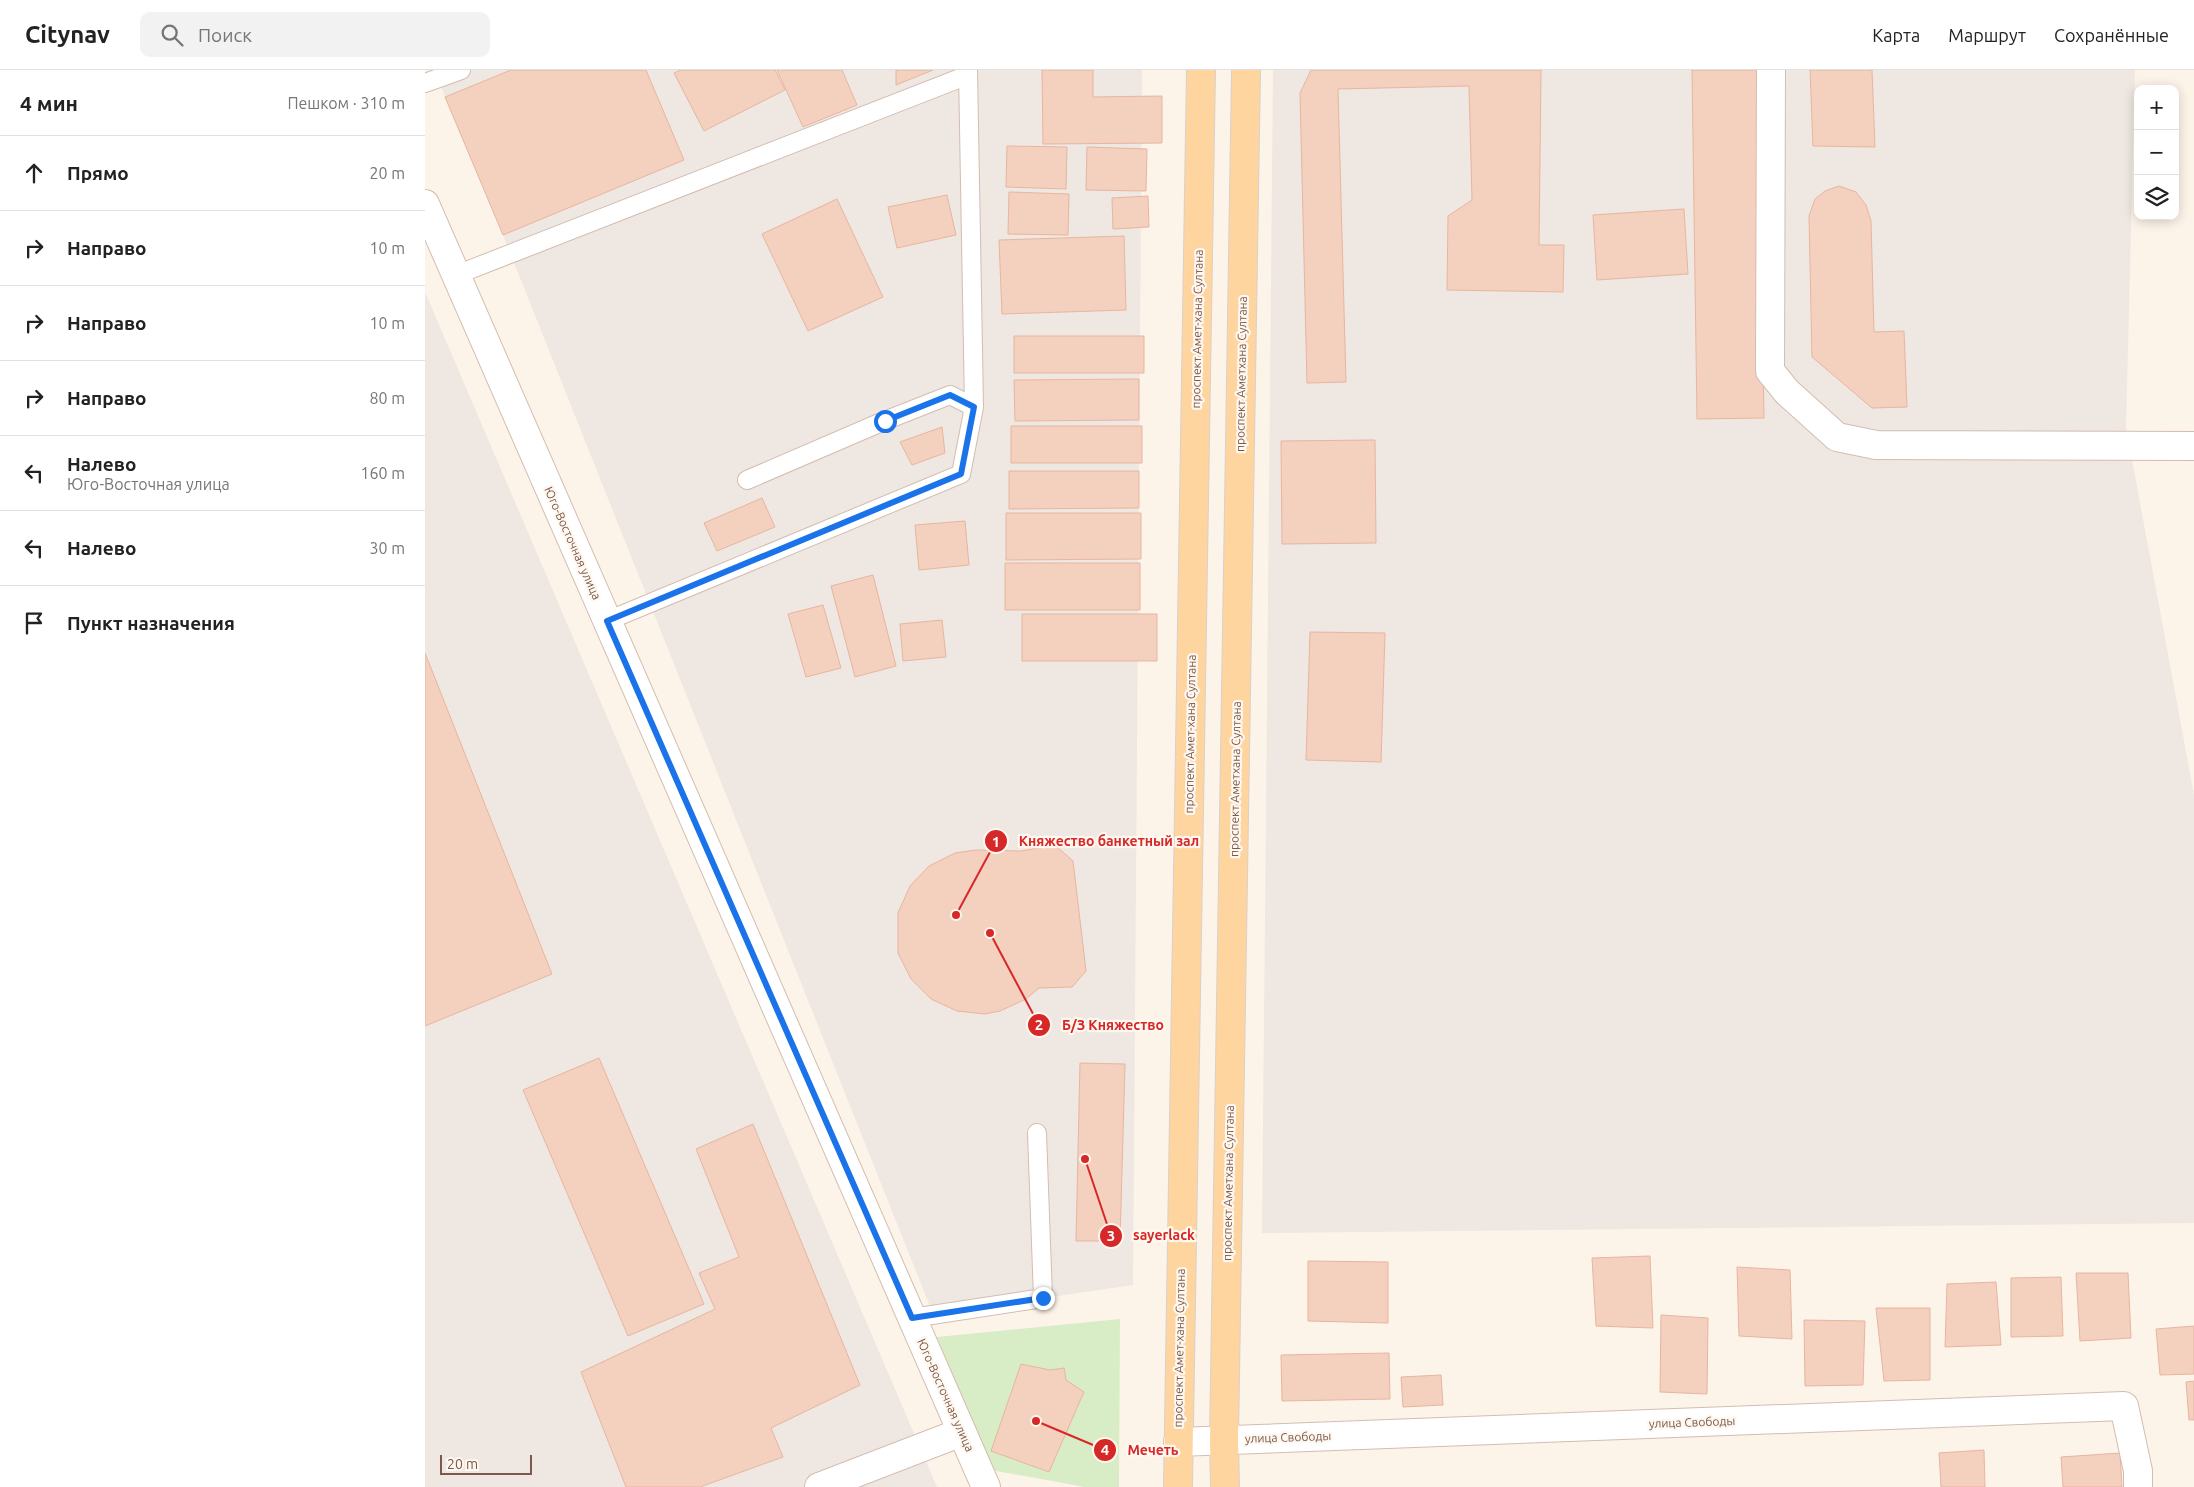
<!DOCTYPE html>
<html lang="ru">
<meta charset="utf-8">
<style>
body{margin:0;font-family:Ubuntu,sans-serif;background:#f2f2f2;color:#222}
.controls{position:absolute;right:15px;top:15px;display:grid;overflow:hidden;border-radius:10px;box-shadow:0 2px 12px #0003}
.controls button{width:45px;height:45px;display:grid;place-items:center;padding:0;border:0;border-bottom:1px solid #e0e0e0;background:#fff;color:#222;font:25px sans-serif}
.scale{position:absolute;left:15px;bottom:12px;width:92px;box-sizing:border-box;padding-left:5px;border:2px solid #7a584a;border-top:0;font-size:14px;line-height:18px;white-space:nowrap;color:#7a584a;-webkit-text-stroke:4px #fff8f0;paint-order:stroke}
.stop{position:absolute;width:15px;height:15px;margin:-11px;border:4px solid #1a73e8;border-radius:50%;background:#fff}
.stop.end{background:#1a73e8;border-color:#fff;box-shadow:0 1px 5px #0008}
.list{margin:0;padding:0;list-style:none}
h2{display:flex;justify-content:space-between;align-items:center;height:65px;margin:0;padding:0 20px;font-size:21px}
h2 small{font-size:16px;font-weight:400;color:#767676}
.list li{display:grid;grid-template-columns:32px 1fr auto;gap:15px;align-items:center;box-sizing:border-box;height:75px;padding:0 20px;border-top:1px solid #e0e0e0}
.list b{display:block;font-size:19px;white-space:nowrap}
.list p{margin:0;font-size:16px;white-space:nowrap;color:#767676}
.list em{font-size:16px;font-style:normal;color:#767676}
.icon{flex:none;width:28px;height:28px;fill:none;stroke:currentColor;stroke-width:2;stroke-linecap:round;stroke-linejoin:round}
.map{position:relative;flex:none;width:1769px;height:1417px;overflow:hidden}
header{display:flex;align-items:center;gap:30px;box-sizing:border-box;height:70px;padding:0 25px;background:#fff;border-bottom:1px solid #e0e0e0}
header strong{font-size:24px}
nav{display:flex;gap:28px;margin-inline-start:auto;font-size:18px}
.search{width:350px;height:45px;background:#f2f2f2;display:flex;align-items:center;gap:12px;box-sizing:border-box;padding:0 18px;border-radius:10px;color:#767676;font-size:19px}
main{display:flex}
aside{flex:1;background:#fff}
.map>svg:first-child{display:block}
</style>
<header>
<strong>Citynav</strong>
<div class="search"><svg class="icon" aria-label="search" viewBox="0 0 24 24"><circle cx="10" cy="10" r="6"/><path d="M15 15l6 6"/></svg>Поиск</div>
<nav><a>Карта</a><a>Маршрут</a><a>Сохранённые</a></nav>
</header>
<main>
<aside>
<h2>4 мин<small>Пешком · 310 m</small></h2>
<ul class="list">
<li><svg class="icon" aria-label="ahead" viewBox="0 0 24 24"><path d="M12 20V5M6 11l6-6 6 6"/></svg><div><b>Прямо</b></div><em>20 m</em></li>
<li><svg class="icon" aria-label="right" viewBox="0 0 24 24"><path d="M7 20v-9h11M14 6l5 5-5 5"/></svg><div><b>Направо</b></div><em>10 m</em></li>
<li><svg class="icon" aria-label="right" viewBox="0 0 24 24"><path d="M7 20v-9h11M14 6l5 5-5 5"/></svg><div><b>Направо</b></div><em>10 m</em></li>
<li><svg class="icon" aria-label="right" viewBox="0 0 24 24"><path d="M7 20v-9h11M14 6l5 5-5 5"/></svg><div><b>Направо</b></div><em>80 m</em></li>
<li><svg class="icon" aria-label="left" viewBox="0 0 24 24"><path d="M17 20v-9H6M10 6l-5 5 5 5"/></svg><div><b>Налево</b><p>Юго-Восточная улица</p></div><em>160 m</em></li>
<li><svg class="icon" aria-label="left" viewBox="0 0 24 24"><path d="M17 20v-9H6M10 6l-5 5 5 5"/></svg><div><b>Налево</b></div><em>30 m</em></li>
<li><svg class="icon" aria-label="arrive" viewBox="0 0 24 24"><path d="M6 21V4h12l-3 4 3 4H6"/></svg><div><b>Пункт назначения</b></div></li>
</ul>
</aside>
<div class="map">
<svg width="1769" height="1417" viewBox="0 0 1769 1417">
<rect width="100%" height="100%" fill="#fdf4e9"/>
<!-- industrial -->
<path fill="#eee7e2" d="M 9,0 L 717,0 L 708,1215 L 508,1244 L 78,165 Z
M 848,0 L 1710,0 L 1701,357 L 1769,725 L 1769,1153 L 837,1163 Z
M 0,222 L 512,1417 L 0,1417 Z"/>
<!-- green -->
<path fill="#d8edc6" d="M 695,1249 L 694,1417 L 660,1417 L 566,1400 L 512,1267 Z"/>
<!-- building -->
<path fill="#f4d0bf" stroke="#e8b59e" d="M 86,0 L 221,0 L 259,90 L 78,165 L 20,27 Z
M 256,0 L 350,0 L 360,20 L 279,61 L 249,3 Z
M 352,0 L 417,0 L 432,35 L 378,57 Z
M 471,0 L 508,0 L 471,15 Z
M 617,0 L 668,0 L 668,27 L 737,26 L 737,73 L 618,74 Z
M 886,0 L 1116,0 L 1114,175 L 1139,175 L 1138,222 L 1022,220 L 1023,146 L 1047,130 L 1044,16 L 913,19 L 921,312 L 882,313 L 875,23 Z
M 1267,0 L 1333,0 L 1339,348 L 1272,349 Z
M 1385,0 L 1447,0 L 1450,77 L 1388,76 Z
M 582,76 L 642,77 L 641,119 L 581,117 Z
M 662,77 L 722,79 L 721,121 L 661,120 Z
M 1414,116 L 1431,122 L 1441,135 L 1446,151 L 1449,262 L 1479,261 L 1482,337 L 1447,338 L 1387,287 L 1384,146 L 1390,129 L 1400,121 Z
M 584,122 L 644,124 L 643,165 L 583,164 Z
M 522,125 L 531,165 L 472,178 L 463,137 Z
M 723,126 L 724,157 L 688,159 L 687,128 Z
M 412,129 L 458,227 L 383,261 L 337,164 Z
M 1259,139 L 1263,204 L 1172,210 L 1168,145 Z
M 699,166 L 701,240 L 577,244 L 574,170 Z
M 589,266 L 719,266 L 719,303 L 589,303 Z
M 714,309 L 714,350 L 590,351 L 589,310 Z
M 586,356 L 717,356 L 717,393 L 586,393 Z
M 517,357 L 520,383 L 487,395 L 475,372 Z
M 950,370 L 951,473 L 857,474 L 856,371 Z
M 584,401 L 714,401 L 714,438 L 584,439 Z
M 337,428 L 350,457 L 292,481 L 279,453 Z
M 581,443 L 716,443 L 716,489 L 581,490 Z
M 540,451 L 544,495 L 494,500 L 490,455 Z
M 580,493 L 715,493 L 715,540 L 580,540 Z
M 448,505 L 471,596 L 430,607 L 406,516 Z
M 398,535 L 416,598 L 381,607 L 363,544 Z
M 597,544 L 732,544 L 732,591 L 597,591 Z
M 517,550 L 521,587 L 478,591 L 475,554 Z
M 885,562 L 960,563 L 956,692 L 881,690 Z
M 0,583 L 127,904 L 0,956 Z
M 630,775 L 648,791 L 661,901 L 647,917 L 614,918 L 601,929 L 575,941 L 560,944 L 532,941 L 506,929 L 486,909 L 473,883 L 473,843 L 485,816 L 504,796 L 530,783 L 551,780 L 596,781 Z
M 174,988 L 279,1234 L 203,1266 L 98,1020 Z
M 655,993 L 700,994 L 695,1171 L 651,1171 Z
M 328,1054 L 435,1315 L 346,1358 L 358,1387 L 275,1417 L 201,1417 L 156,1302 L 290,1239 L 274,1203 L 314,1187 L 271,1079 Z
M 1225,1186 L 1228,1258 L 1171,1256 L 1167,1188 Z
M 883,1191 L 963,1192 L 963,1253 L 883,1251 Z
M 1312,1197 L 1365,1200 L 1367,1269 L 1314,1266 Z
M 1651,1203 L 1703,1203 L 1706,1268 L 1655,1271 Z
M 1636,1207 L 1638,1266 L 1586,1267 L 1586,1208 Z
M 1571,1212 L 1576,1275 L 1520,1277 L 1522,1214 Z
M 1451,1238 L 1505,1238 L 1505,1310 L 1459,1311 Z
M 1236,1245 L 1283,1248 L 1282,1324 L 1235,1322 Z
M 1379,1250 L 1440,1251 L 1438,1315 L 1380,1316 Z
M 1769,1256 L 1769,1304 L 1735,1305 L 1731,1259 Z
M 964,1283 L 965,1329 L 857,1331 L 856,1285 Z
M 596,1294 L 625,1300 L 639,1298 L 641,1310 L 659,1322 L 624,1402 L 566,1381 Z
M 1016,1305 L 1018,1335 L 978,1337 L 976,1307 Z
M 1769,1311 L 1769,1350 L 1764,1350 L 1761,1312 Z
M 1559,1380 L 1560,1417 L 1516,1417 L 1514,1383 Z
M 1695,1383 L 1697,1417 L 1638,1417 L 1636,1387 Z"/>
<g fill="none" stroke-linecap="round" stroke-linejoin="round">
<defs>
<path id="lane" d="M 543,0 L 549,337
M 0,13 L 36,0
M 31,205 L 543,5
M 182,551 L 536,404 L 549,337 L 525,325 L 459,351 L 322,410
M 487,1248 L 618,1228 L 612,1063"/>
<path id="street" d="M 1346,0 L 1345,301 L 1362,322 L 1412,367 L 1451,375 L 1769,376
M 0,134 L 561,1417
M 753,1372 L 1699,1336 L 1713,1401 L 1713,1417
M 394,1417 L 537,1362"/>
<path id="primary" d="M 753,1417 L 776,0
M 800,1417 L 799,1369 L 821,0"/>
</defs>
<!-- lane casing -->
<use href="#lane" stroke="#d3bdb0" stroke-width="20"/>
<!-- street casing -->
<use href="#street" stroke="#d3bdb0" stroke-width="30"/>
<!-- primary casing -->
<use href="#primary" stroke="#dad0cc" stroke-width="30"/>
<!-- lane -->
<use href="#lane" stroke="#fff" stroke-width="18"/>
<!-- street -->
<use href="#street" stroke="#fff" stroke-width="28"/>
<!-- primary -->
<use href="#primary" stroke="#fed49f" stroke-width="28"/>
</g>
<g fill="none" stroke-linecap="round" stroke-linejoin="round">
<!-- route -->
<path stroke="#1a73e8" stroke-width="6" d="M 460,351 L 525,325 L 549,337 L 536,404 L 182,551 L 487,1248 L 618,1228"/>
</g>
<g text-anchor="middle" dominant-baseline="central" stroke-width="4.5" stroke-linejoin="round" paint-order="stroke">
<!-- street labels -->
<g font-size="12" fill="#7a584a" stroke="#fff8f0">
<text transform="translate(772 259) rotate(-89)">проспект Амет-хана Султана</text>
<text transform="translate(816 304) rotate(-89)">проспект Аметхана Султана</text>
<text transform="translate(148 473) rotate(66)">Юго-Восточная улица</text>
<text transform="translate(765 664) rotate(-89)">проспект Амет-хана Султана</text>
<text transform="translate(810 709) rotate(-89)">проспект Аметхана Султана</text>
<text transform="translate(803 1113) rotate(-89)">проспект Аметхана Султана</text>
<text transform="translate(754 1278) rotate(-89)">проспект Амет-хана Султана</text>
<text transform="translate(521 1325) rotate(66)">Юго-Восточная улица</text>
<text transform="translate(1267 1352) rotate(-2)">улица Свободы</text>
<text transform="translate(863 1367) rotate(-2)">улица Свободы</text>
</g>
</g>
<!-- callouts -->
<path fill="none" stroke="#d62828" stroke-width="2" d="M531 845L571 771M565 863L614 955M660 1089L686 1166M611 1351L680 1380"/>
<g fill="#d62828" stroke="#fff8f0" stroke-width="2">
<circle cx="531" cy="845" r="5"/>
<circle cx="565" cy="863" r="5"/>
<circle cx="660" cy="1089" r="5"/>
<circle cx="611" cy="1351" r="5"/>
<circle cx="571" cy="771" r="12"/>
<circle cx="614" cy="955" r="12"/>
<circle cx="686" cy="1166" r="12"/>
<circle cx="680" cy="1380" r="12"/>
</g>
<g font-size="15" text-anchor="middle" font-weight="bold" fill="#fff">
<text x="571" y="777">1</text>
<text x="614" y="960">2</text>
<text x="686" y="1171">3</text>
<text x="680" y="1385">4</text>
</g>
<g font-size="14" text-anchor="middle" font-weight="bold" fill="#d62828" stroke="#fff8f0" stroke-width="4.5" stroke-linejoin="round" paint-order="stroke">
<text x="684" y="776">Княжество банкетный зал</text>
<text x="688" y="960">Б/З Княжество</text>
<text x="739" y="1170">sayerlack</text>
<text x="728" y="1385">Мечеть</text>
</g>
</svg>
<div class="controls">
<button>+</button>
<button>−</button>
<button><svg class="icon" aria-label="layers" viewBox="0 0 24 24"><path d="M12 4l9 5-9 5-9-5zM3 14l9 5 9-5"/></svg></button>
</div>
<div class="scale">20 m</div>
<div class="stop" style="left:460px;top:351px"></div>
<div class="stop end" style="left:618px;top:1228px"></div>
</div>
</main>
